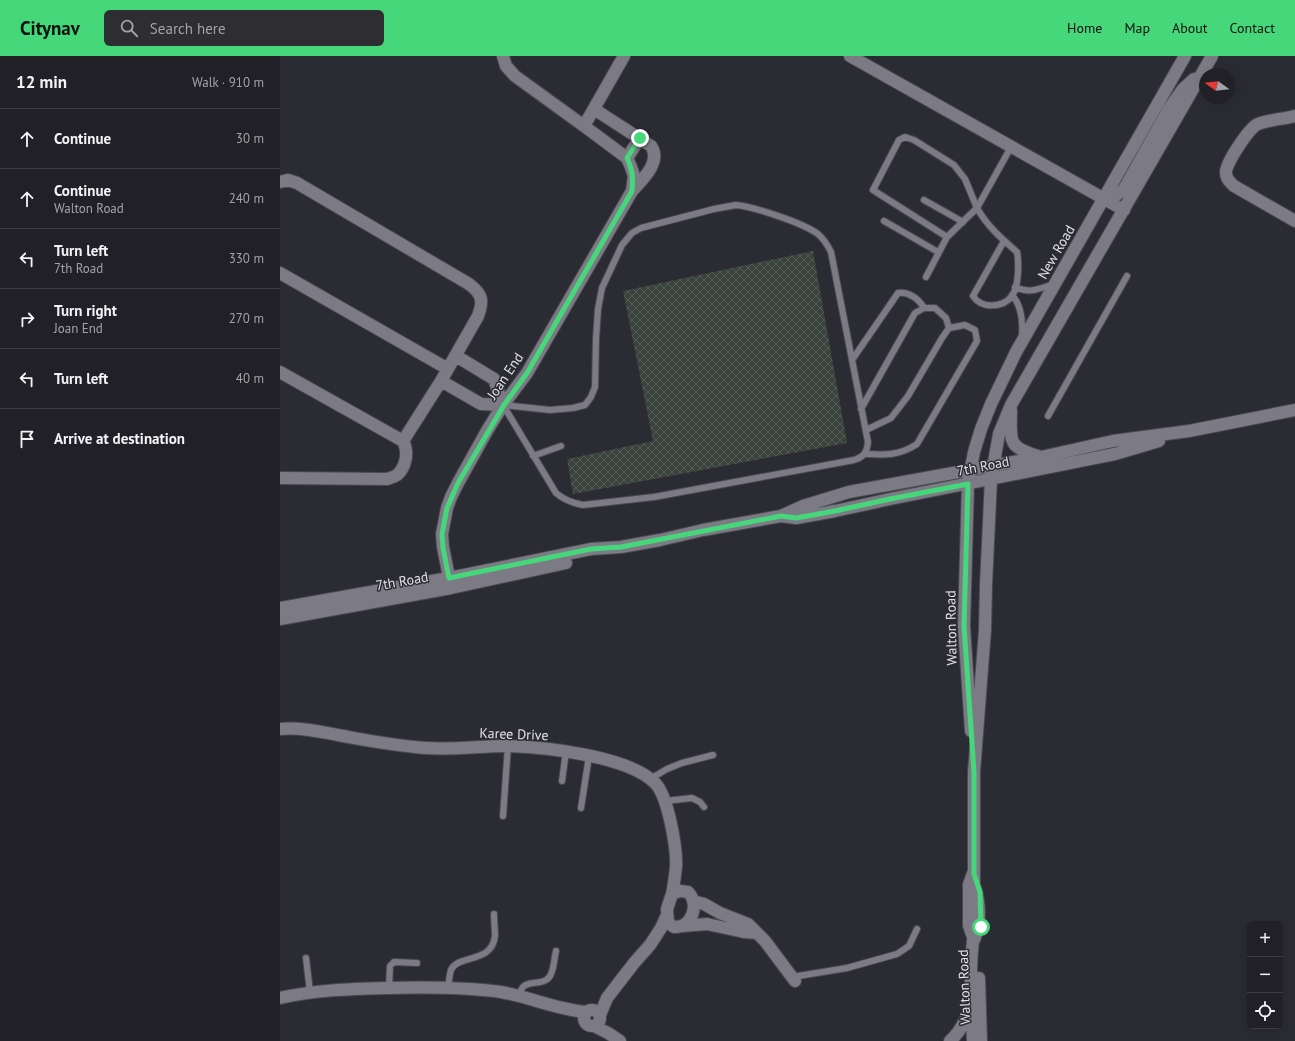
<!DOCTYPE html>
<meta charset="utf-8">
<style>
body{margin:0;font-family:"PT Sans",sans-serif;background:#2d2d32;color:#f1f3f6}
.controls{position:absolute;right:12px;bottom:12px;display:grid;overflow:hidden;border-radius:6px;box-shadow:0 4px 16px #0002}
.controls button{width:36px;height:36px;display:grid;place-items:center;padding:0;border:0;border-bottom:1px solid #3d3e43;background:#202026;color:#f1f3f6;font:20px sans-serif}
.compass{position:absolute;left:919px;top:12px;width:36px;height:36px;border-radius:50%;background:#202026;box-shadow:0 4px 16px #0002;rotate:285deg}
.stop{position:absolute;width:12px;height:12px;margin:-9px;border:3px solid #45d77a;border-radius:50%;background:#fff}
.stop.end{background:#45d77a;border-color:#fff;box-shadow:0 1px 4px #0008}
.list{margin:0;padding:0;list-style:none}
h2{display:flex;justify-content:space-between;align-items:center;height:52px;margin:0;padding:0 16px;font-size:17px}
h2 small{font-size:13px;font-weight:400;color:#a2a3a7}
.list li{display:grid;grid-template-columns:26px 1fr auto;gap:12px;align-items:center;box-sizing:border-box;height:60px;padding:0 16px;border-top:1px solid #3d3e43}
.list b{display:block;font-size:15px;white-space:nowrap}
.list p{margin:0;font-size:13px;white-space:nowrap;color:#a2a3a7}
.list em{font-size:13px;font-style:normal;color:#a2a3a7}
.icon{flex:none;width:22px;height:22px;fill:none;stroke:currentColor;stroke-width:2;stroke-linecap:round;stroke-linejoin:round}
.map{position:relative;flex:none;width:1015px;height:985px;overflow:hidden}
header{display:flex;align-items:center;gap:24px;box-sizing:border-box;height:56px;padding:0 20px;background:#45d77a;color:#111}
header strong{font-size:19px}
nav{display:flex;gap:22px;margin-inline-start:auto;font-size:14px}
.search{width:280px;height:36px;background:#2d2d32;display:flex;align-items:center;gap:10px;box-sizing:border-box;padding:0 14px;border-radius:6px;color:#a2a3a7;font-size:15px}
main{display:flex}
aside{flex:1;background:#202026}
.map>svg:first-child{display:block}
</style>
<header>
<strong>Citynav</strong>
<div class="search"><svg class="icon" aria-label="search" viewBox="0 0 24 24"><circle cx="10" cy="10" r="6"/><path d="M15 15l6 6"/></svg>Search here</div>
<nav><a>Home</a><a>Map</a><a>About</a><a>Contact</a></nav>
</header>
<main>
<aside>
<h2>12 min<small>Walk · 910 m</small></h2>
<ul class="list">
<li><svg class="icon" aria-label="ahead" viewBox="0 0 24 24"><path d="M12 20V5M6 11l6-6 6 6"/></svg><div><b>Continue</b></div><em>30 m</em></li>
<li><svg class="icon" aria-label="ahead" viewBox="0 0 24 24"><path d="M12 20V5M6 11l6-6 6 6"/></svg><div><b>Continue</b><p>Walton Road</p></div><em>240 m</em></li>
<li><svg class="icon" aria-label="left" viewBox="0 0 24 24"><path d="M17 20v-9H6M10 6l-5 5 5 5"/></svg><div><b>Turn left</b><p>7th Road</p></div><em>330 m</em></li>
<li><svg class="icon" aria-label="right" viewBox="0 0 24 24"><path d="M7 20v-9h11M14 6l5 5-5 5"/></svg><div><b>Turn right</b><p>Joan End</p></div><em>270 m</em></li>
<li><svg class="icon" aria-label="left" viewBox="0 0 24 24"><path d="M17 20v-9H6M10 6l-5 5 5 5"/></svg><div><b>Turn left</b></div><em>40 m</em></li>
<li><svg class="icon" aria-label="arrive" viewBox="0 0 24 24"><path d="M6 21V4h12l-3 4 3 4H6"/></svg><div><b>Arrive at destination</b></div></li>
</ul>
</aside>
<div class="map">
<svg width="1015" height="985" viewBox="0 0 1015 985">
<defs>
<pattern id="building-cross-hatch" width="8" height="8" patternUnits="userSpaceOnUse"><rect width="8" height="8" fill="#3a423c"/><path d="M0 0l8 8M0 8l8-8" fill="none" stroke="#565d58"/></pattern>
</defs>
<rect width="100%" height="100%" fill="#2b2b33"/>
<!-- building -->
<path fill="url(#building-cross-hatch)" d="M 533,195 L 567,387 L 293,438 L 287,403 L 373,385 L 343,235 Z"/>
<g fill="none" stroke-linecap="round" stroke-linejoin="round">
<defs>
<path id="lane" d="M 644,144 L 683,166
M 456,149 C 475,151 523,167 538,178 C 544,183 548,190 551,196 L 588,386 C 587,396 584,401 574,404 L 374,441 L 303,449 C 292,447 284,444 276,437 L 223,349 L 270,354 L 293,352 L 305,349 L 311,341 L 315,331 L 316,283 L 318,253 L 322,232 L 342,189 L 352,177 L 361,172 L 434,153 Z
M 604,165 L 658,196
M 724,185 L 693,240 C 701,253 723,252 732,240 C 739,230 739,207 737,196 C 722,183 707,170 697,152 L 731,91
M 646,221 L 667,181 L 697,152 L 685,123 L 674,109 L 634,84 L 625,81 L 619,84 L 593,134 L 667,181
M 735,231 C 751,238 758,233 774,228
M 732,239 C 742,250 743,265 742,280
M 572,304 L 618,237 C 628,235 639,243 644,252
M 581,353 L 635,257 L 644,252 L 655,252 L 666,262 L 669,272
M 768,360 L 847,220
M 585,398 C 605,399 619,400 637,388 L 697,285 L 695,274 L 685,269 L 669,272 L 662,282 L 628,340 L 611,362 L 586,374
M 253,400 L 281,390
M 370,723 L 387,713 L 402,707 L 433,699
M 282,725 L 286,695
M 385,745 L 412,742 L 420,746 L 424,751
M 301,752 L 309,700
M 223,760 L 228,690
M 691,814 L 686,828 L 686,870 L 689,879 L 692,882
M 697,885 C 703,868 703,848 698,831
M 26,902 L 30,936
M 512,921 L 567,912 L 617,898 L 629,890 L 637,873
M 109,932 L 110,910 L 114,906 L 137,907
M 168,933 C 169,927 169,920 171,914 C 178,898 212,908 215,880 C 215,873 214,865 214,858
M 239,940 C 240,937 241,933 243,931 C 249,924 264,930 270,920 C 274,914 274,903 276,895"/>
<path id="street" d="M 223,0 L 226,10 L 235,20 L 304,70 L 344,0
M 570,0 L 844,154
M 1015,60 C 1003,63 989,64 978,68 C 969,72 945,108 946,117 C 946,123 950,126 954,130 L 1015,165
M 304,70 L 347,102 L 351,111 L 354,120 L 352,135
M 347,102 L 360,82
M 0,126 L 8,124 L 17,127 L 189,228 C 202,238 204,244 198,260 L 161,325 L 123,385
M 0,217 L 168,313
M 176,300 L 214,323 L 223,349
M 0,316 L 123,385 C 129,396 126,411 117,419 C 114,421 110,422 107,423 L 0,422
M 161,325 L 201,348 L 223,349
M 171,531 L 163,491 L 162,478 L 167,452 L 171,441 L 178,427 L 208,373 L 223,349 L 247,317 L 352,135 C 362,124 382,106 371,90 L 314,53
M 0,673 C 21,671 42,676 63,680 C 91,685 118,690 146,692 C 173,694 201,690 228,690 C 265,691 348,700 375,727 C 388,740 397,792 396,811 C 395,820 394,829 392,838
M 400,835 L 408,836 C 420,848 412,872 394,871 L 388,867 L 387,853 L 392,838 Z
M 413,845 L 424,848 L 440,857 L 468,868 L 485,885 L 515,925
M 402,870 L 427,868 L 464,876 L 477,877
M 0,942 C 35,934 70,933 106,932 C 144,931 183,931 221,936 C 250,941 278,954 307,956
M304 962a8 8 0 1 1 16 0a8 8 0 1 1-16 0Z
M 320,959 L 327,942 L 354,907 L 370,889 L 381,872 L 387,859
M 314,970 L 328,977 L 340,985"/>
<path id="secondary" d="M 824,143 L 838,138 L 844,133 L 890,51 L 903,33 L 914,23
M 731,354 C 731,384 726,391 758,400
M 501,460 L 516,462 L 555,455 L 610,443 L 835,398 L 879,385
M 0,552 L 169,522 L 311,493 L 341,491 L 380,484 L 423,474 L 501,460 L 523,450 L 569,436 L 761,401 L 833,385 L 909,375 L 1015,354
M 0,563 L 171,532 L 286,507
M 691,675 L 684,570 L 688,428 L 694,396 L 701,373 L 711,348 L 736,296 L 905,0
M 699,922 L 701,985
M 670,985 C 679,977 686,964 690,952
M 693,985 C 691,949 689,912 694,876 L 694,716 L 705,574 L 706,529 L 711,423 L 719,378 L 731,349 L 932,0"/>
</defs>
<!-- lane casing -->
<use href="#lane" stroke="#494950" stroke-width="8"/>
<!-- street casing -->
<use href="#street" stroke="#494950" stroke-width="14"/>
<!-- secondary casing -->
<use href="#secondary" stroke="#494950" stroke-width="14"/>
<!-- lane -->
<use href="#lane" stroke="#7c7b85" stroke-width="6"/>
<!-- street -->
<use href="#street" stroke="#7c7b85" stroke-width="12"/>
<!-- secondary -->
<use href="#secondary" stroke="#7c7b85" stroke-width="12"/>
</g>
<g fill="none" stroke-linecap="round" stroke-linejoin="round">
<!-- route -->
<path stroke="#45d77a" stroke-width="5" d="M 360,82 L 347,102 C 353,115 353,121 352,135 L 247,317 L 224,349 L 178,427 L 167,452 L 162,478 L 163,492 L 169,522 L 311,493 L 341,491 L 501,460 L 516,462 L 555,455 L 610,443 L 688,428 L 684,570 L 694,716 L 694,818 L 700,836 L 701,871"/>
</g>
<g text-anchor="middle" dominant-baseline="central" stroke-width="3" stroke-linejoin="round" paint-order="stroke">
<!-- street labels -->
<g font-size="14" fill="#e1e1e6" stroke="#2b2b33">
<text transform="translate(776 196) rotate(-60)">New Road</text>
<text transform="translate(225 320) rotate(-56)">Joan End</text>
<text transform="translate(703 410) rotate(-11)">7th Road</text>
<text transform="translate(122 525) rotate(-10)">7th Road</text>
<text transform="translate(671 572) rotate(-91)">Walton Road</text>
<text transform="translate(234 678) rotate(2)">Karee Drive</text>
<text transform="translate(684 931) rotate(-92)">Walton Road</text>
</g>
</g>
</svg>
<div class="controls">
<button>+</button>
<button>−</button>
<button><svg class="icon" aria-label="locate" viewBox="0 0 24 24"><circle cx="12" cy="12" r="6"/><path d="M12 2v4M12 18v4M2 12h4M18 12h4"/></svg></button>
</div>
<svg class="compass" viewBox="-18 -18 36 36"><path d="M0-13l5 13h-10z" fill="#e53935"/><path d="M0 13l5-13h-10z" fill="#a2a3a7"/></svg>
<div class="stop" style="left:701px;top:871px"></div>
<div class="stop end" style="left:360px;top:82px"></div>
</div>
</main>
